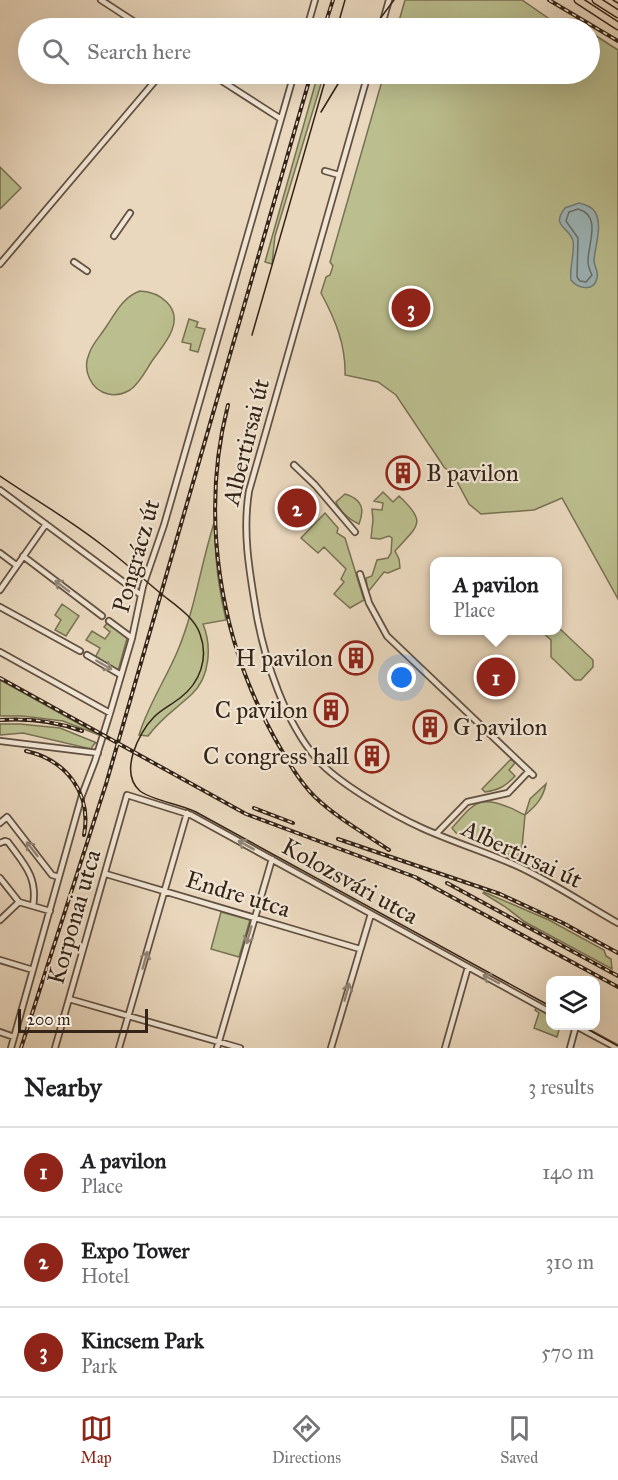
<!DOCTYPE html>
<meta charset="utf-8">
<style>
body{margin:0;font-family:"IM FELL Great Primer",serif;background:#f6f6f6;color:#202124}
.controls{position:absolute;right:18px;bottom:18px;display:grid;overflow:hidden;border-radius:12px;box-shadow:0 6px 24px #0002}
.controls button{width:54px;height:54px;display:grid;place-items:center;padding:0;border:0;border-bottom:2px solid #e0e0e0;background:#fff;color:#202124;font:30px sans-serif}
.scale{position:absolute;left:18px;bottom:15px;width:130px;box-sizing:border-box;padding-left:6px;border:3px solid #342417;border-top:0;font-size:16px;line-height:21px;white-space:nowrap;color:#342417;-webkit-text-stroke:4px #f1e6d5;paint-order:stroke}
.you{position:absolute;left:402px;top:678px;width:21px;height:21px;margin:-15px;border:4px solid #fff;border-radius:50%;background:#1a73e8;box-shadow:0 0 0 9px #1a73e833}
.badge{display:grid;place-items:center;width:39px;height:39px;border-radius:50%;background:#8f2418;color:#fff;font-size:20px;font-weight:700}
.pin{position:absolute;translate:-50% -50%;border:3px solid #fff;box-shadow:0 2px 6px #0006}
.popup{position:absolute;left:430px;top:557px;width:132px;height:78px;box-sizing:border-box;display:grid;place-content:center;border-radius:12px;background:#fff;filter:drop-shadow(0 2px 4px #0005);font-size:20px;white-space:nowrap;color:#757577}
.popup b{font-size:22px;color:#202124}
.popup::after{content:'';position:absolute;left:50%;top:100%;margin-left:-12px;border:12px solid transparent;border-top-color:#fff}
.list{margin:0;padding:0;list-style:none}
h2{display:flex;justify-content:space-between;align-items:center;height:78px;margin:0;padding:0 24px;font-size:26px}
h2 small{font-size:20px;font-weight:400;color:#757577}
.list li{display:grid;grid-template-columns:39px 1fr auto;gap:18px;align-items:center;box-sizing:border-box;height:90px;padding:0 24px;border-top:2px solid #e0e0e0}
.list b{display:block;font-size:22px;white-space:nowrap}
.list p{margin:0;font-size:20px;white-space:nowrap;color:#757577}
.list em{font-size:20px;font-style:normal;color:#757577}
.icon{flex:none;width:33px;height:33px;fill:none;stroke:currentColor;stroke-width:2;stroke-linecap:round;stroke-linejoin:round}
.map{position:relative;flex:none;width:618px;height:1048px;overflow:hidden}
.search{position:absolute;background:#fff;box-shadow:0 6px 24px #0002;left:18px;right:18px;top:18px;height:66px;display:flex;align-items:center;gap:15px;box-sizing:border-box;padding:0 21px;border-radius:33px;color:#757577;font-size:22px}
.sheet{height:348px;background:#fff}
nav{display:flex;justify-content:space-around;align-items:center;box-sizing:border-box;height:84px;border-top:2px solid #e0e0e0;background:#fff;font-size:16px;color:#757577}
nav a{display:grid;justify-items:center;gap:3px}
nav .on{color:#8f2418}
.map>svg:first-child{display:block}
</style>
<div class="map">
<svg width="618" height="1048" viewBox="0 0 618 1048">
<rect width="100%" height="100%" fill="#ead8be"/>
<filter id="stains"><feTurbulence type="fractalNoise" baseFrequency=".00333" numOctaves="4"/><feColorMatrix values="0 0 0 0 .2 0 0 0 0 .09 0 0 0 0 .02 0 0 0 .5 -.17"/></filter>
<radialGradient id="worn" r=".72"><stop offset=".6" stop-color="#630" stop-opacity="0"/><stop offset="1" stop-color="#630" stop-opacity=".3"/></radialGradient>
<!-- green -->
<path fill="#bbbe8e" stroke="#787152" stroke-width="1.5" d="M 405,0 L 522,0 L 554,22 L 572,20 L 585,28 L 397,28 Z
M 590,32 L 618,50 L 618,599 L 562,498 L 534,510 L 481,514 L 469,504 L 454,476 L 444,467 L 396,395 L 378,382 L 345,375 C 346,345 335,319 321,293 L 326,277 L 330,275 L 333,266 L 330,262 L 384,74 L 590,74 Z
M 318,74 L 324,74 L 275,236 L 272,264 L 265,262 Z
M 0,167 L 21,188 L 0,209 Z
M 140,291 C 160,292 181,307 172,330 C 168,341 159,351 152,361 C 146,370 140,383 130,390 C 123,394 116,396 108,394 C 91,390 82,370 89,354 C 92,344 101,335 106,327 C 116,312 123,297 140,291 Z
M 189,319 L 198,322 L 196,327 L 205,329 L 198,352 L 190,350 L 191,344 L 182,342 Z
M 383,492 L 393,502 L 399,496 C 428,523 418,525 395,551 L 399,559 L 400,568 L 388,573 L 384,572 L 368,592 L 366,578 L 372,576 L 377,560 L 388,558 L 391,553 L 392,538 L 389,536 L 380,539 L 371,538 L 373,520 L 372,509 L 382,510 L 383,503 L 374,501 Z
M 345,494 C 362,499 365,509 359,524 C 348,519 341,513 336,502 Z
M 325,513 L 338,528 L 337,533 L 345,538 L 364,600 L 350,608 L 334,594 L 344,582 L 341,579 L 346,569 L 324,547 L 318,553 L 301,538 Z
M 216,517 C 213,551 218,586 226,620 L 203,624 C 212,646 210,677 192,694 C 176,709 162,717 148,736 L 139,735 C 148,705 166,679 178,650 C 196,607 201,561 216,517 Z
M 62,604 L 79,616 L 66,636 L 55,630 L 61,620 L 55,615 Z
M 108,622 L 128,635 L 118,671 L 95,658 L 100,648 L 86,640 L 92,631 L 105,639 L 110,632 L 104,627 Z
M 558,627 L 593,660 L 593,667 L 581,680 L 575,680 L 551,657 L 551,640 L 541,631 L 558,630 Z
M 0,680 L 99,735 L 63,721 L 22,716 L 0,716 Z
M 0,724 L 20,724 L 60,728 L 97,743 L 94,744 L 91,749 L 23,733 L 0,735 Z
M 511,759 L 515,763 L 509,770 L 515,776 C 506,786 499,790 485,792 L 482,789 Z
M 546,784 C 543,798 536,806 525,815 L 522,848 L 517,858 L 456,833 L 452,828 C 472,806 477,794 508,807 C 515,809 519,813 525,815 L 530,799 Z
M 484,892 L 549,920 L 604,950 L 606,956 L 611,959 L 612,969 L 525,922 L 504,906 L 483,893 Z
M 221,912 L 250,920 L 239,957 L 211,949 Z
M 537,1007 L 550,1015 L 550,1026 L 558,1026 L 559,1030 L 557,1037 L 534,1028 L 539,1013 L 535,1010 Z"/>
<!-- water -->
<path fill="#9cb7bc" stroke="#727c7a" stroke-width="1.5" d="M 579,203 C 585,205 592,206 595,212 C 603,225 595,246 594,260 C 594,267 599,271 597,278 C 594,292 578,289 571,280 C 569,267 575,254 573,241 C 570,227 550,227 565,208 Z"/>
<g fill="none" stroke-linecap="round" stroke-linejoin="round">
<!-- shore -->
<path stroke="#686e6a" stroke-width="1.5" d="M 578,209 C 602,216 588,243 588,261 C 588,266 590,271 592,275 L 586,282 L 580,281 L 577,277 L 578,238 L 566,221 L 569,212 Z"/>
<defs>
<path id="minor" d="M 101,0 L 144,28
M 307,28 L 315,0
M 381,28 L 389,0
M 211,74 L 281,119
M 368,74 L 249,491 C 242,534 250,574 257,617 C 266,664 285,721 316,758 C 336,782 393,815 422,828 C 453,842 485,852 515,865 C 551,881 584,904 618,923
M 325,171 L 339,175
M 114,236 L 130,213
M 74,262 L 87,271
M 0,264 L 161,74
M 294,465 L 315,485 L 355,532
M 0,490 L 141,595
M 0,553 L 16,565
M 23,556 L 102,616
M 360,574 L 369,603 L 387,636 L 533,775
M 0,590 L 46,524
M 0,607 L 80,651
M 109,621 L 132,638
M 0,652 L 110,713
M 87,655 L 121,675
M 0,741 L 98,753
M 0,823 L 7,817 L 52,875 L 59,877
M 436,834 L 467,802 L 508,793 L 529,771
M 0,843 L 5,841 L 8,842 C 24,864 38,877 33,906
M 106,874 L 360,949
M 0,878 L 19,902 L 50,911
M 0,920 L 19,902
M 0,960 L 33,970
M 69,999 L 240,1048
M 576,1026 L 617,1048
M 0,1032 L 14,1037
M 11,1048 L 82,795 L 95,761 L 110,713 L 132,638 L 143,586 L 164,525 L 294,74
M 55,1048 L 127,795 L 191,815 L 550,1012
M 119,1048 L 187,813
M 217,1048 L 272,859
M 331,1048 L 371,914
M 445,1048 L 468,967
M 570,1048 L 576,1026"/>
<path id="major" d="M 578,0 L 618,26
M 596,0 L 618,14"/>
</defs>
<!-- minor casing -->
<use href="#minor" stroke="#625141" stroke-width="8"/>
<!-- major casing -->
<use href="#major" stroke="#342417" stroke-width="9"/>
<!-- minor -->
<use href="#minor" stroke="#f1e6d5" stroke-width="4.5"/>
<!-- major -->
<use href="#major" stroke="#ead8be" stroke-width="6"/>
<!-- tram -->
<path stroke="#342417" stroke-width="1.5" d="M 613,0 L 618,3
M 337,28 L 345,0
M 373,28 L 394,0
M 321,112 L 344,74
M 252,335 L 327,74
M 0,476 C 34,499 70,520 102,545 C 122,560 140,576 159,592 C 172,603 194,616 200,634 C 209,658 200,683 180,698 C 171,705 161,710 154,717 C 138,733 119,773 140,791 C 154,801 180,804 196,812 L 550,1006
M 582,1026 L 618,1046"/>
<defs>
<path id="rail" d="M 549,0 L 618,41
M 324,28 L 333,0
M 228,405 C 200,514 219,638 274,737 C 286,758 298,780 315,797 C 337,818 364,833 389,850
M 0,678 L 246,814 L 415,877 L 618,987
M 0,720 C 29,718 55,721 82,731
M 26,751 C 66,760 92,793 84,835
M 254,808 L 293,823
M 338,839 L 500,894 L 563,923 L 618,953
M 447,883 L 618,976
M 21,1048 L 106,784 L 311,74"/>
</defs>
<!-- rail casing -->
<use href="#rail" stroke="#342417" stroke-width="4"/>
<!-- rail -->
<use href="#rail" stroke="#f1e6d5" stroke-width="1.5" stroke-dasharray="4.5" stroke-linecap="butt"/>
</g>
<!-- one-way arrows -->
<defs><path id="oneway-shaft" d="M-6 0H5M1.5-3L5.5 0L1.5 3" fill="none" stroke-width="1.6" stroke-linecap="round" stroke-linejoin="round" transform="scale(1.5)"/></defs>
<g stroke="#928576">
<use href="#oneway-shaft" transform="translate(62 586) rotate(-143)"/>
<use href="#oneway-shaft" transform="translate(104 665) rotate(30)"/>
<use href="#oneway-shaft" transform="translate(246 845) rotate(-151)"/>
<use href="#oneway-shaft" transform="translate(32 849) rotate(-128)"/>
<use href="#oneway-shaft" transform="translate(249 935) rotate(106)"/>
<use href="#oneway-shaft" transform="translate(145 960) rotate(-74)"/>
<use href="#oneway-shaft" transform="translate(491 979) rotate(-152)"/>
<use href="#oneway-shaft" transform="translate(347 992) rotate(-74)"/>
</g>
<!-- icons -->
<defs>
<symbol id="building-ring" viewBox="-11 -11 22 22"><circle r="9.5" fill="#f1e6d5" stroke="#8f2418" stroke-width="1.5"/><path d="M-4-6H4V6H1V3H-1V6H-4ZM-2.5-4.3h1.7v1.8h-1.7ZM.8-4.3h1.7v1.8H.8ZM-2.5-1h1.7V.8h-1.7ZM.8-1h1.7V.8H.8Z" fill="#8f2418"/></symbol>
</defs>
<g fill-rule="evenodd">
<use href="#building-ring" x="384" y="454" width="38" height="38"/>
<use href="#building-ring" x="337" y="639" width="38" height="38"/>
<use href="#building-ring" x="312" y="691" width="38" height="38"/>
<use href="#building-ring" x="411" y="708" width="38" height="38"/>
<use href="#building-ring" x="353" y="737" width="38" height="38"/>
</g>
<g text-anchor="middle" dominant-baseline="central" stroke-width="4.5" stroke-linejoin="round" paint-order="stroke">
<!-- street labels -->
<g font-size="24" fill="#342417" stroke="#f1e6d5">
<text transform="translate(246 442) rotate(-76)">Albertirsai út</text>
<text transform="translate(136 556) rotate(-74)">Pongrácz út</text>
<text transform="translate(522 854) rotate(25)">Albertirsai út</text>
<text transform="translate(350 881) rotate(29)">Kolozsvári utca</text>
<text transform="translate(238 894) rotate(17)">Endre utca</text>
<text transform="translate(74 917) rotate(-74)">Korponai utca</text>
</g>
<!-- poi labels -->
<g font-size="24" fill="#342417" stroke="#f1e6d5" text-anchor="end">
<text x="426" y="473" text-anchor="start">B pavilon</text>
<text x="333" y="658">H pavilon</text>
<text x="308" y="710">C pavilon</text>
<text x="453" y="727" text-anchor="start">G pavilon</text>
<text x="349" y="756">C congress hall</text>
</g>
</g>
<rect width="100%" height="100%" filter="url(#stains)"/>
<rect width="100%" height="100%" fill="url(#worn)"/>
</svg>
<div class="controls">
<button><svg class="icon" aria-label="layers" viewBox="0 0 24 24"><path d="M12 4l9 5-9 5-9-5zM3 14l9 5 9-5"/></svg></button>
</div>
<div class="scale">200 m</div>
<div class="you"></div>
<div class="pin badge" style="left:496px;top:677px">1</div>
<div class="popup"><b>A pavilon</b>Place</div>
<div class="pin badge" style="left:297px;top:508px">2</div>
<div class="pin badge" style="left:411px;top:308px">3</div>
<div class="search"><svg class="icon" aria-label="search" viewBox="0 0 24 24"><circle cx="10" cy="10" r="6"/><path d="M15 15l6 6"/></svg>Search here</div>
</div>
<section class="sheet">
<h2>Nearby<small>3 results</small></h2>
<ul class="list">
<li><span class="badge">1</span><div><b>A pavilon</b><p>Place</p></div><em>140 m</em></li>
<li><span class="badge">2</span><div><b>Expo Tower</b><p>Hotel</p></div><em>310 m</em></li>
<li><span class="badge">3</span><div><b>Kincsem Park</b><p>Park</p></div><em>570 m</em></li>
</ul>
</section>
<nav>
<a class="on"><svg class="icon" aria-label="map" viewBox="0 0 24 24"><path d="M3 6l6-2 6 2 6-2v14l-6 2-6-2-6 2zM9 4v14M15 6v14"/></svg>Map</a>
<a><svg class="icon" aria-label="directions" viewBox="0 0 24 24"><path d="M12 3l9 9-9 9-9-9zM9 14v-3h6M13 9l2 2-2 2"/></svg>Directions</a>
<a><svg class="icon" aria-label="saved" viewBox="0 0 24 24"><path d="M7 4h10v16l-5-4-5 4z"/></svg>Saved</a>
</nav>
